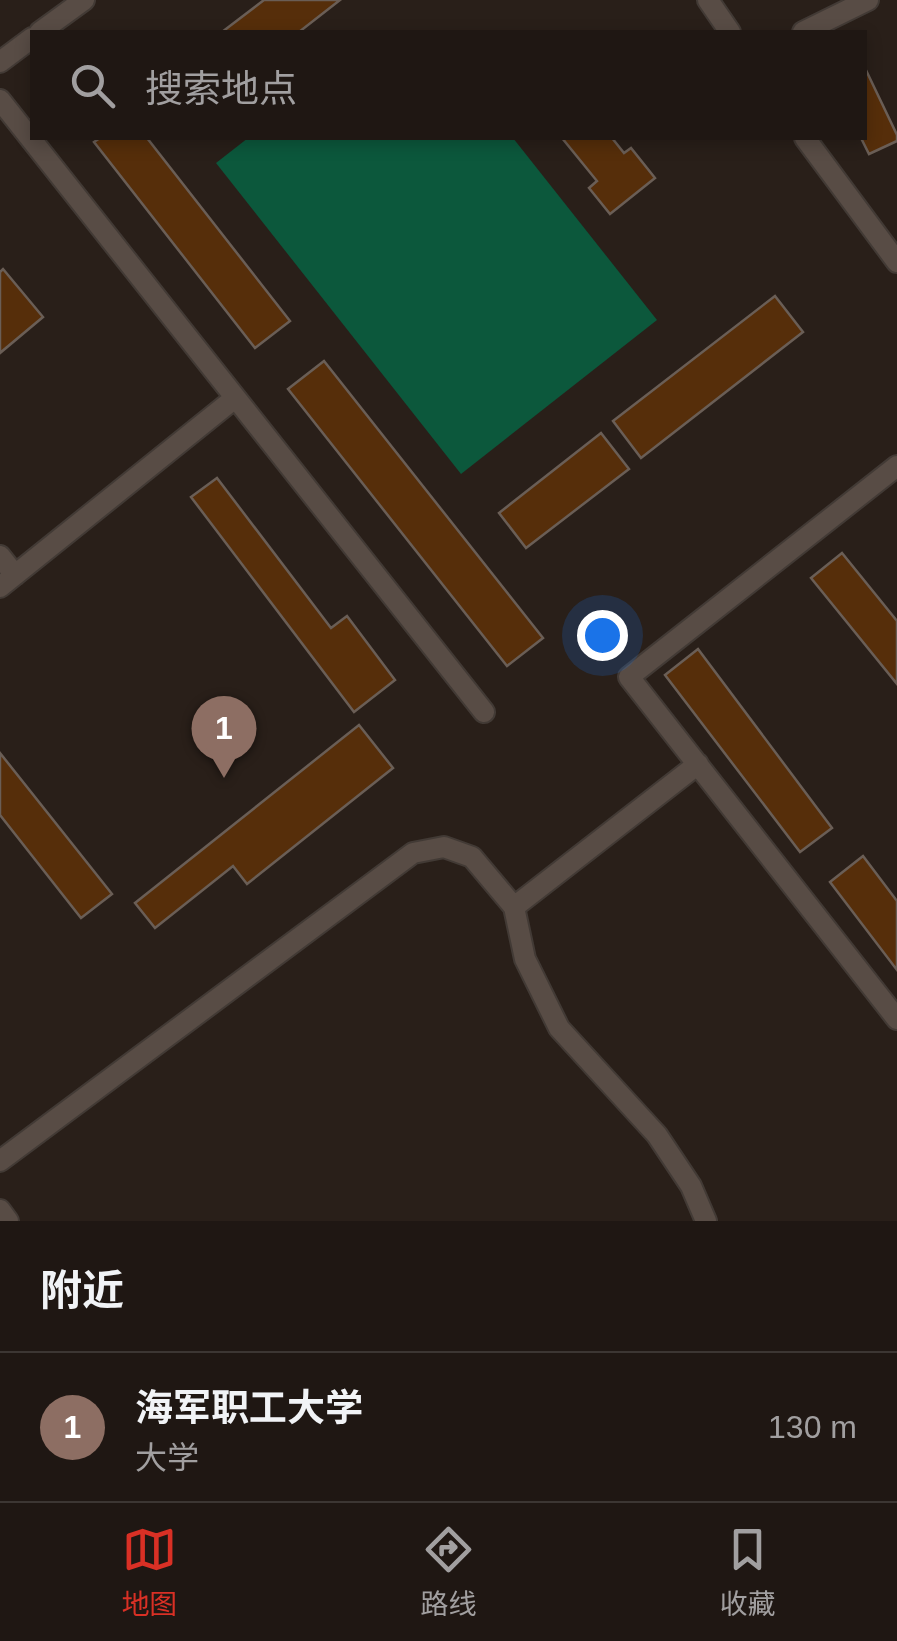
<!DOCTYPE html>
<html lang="zh">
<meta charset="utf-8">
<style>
body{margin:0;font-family:Arial,"Noto Sans SC",sans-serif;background:#2c2421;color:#f1f3f6}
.you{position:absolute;left:602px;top:635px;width:35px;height:35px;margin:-25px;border:8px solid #fff;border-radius:50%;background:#1a73e8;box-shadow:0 0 0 15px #1a73e833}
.badge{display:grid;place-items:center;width:65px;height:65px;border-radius:50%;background:#d93025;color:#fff;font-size:32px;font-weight:700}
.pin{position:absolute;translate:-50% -82px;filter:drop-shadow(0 2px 5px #0008)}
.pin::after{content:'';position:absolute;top:52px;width:35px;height:30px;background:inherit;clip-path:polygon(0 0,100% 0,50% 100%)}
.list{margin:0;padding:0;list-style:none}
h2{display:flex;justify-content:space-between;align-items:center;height:130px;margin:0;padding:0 40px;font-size:42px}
h2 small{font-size:32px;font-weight:400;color:#a19fa0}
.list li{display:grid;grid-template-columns:65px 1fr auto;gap:30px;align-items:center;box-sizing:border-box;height:150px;padding:0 40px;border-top:2px solid #3c3633}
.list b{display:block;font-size:38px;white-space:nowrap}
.list p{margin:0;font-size:32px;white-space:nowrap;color:#a19fa0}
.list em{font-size:32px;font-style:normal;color:#a19fa0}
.icon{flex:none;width:55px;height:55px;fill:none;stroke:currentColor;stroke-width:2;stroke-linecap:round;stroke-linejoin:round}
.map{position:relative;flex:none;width:897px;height:1221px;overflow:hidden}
.search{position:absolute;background:#1f1713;box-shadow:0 5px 15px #0003;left:30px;right:30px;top:30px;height:110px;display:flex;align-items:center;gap:25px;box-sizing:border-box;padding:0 35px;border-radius:0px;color:#a19fa0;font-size:38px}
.sheet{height:280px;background:#1f1713}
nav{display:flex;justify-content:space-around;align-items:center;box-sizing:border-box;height:140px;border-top:2px solid #3c3633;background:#1f1713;font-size:28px;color:#a19fa0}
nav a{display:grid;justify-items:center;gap:5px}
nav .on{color:#d93025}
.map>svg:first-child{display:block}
</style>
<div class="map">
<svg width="897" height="1221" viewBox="0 0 897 1221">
<rect width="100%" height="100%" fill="#291f19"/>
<!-- green -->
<path fill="#0c583c" d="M 248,138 L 513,138 L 657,320 L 461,474 L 216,163 Z"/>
<!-- building -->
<path fill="#562e0a" stroke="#6a5e56" stroke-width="2.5" d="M 264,0 L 340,0 L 299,32 L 222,32 Z
M 864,66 L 897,135 L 897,141 L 869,154 L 861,138 Z
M 100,138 L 147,138 L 290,321 L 255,348 L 94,142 Z
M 562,138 L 612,138 L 624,153 L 631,148 L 655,178 L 610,214 L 589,188 L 597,181 Z
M 3,269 L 43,317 L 0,353 L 0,272 Z
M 775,296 L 803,332 L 641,458 L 613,421 Z
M 324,361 L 543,638 L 507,666 L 288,389 Z
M 601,433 L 629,469 L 526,548 L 499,513 Z
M 217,478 L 331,628 L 347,616 L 395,680 L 354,712 L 191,497 Z
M 842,553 L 897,621 L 897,684 L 811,578 Z
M 698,649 L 832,828 L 800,852 L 665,675 Z
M 359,725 L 393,768 L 247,884 L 233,866 L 155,928 L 135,903 Z
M 0,753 L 112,894 L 81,918 L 0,815 Z
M 863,856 L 897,901 L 897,970 L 830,882 Z"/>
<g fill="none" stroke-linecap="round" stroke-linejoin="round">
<defs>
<path id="minor" d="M 708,0 L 730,32
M 40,32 L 84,0
M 803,32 L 868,0
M 0,62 L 32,38
M 0,100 L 484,712
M 805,138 L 897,262
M 897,466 L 629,677 L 897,1019
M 0,556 L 15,575
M 0,587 L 235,398
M 514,907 L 698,764
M 0,1161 L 413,853 L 444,847 L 472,857 L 514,907 L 525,959 L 559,1028 L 657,1135 L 691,1186 L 706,1221
M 0,1210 L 8,1221"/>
</defs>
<!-- minor casing -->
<use href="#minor" stroke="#423a35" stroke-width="24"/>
<!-- minor -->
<use href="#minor" stroke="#584c45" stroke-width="20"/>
</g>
</svg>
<div class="you"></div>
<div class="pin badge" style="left:224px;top:778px;background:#8d6e63">1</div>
<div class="search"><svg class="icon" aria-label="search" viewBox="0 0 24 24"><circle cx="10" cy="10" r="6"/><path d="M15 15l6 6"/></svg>搜索地点</div>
</div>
<section class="sheet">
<h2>附近<small></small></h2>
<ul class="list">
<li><span class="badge" style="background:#8d6e63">1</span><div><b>海军职工大学</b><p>大学</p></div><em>130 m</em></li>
</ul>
</section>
<nav>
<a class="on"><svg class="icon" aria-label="map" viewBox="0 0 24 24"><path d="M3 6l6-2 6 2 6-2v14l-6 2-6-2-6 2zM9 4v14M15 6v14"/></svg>地图</a>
<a><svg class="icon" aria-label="directions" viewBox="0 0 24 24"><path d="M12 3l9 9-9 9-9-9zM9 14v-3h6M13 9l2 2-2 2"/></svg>路线</a>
<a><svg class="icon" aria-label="saved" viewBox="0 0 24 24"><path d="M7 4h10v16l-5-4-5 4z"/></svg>收藏</a>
</nav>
